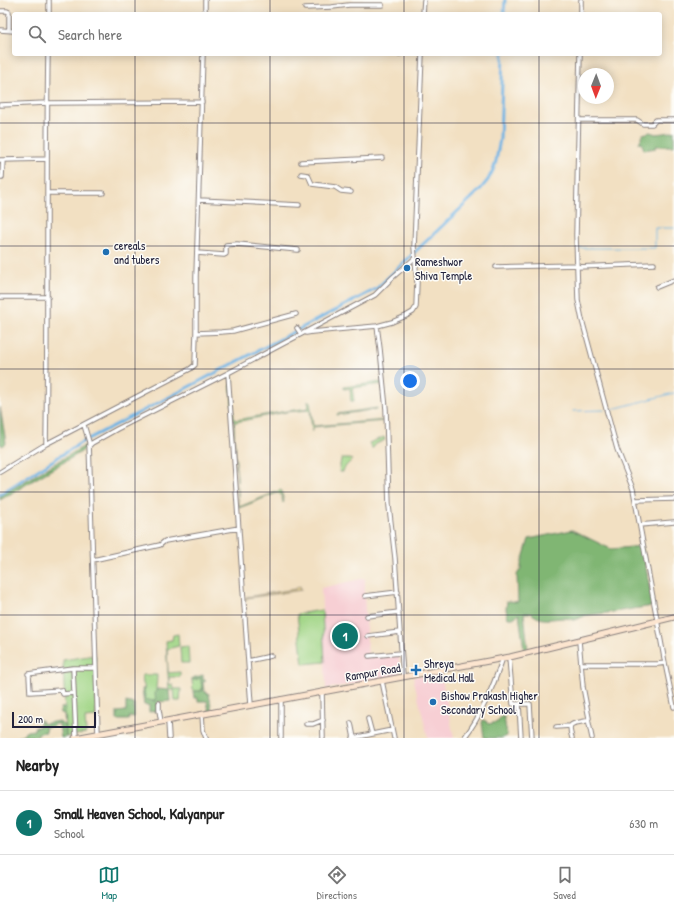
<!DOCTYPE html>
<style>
body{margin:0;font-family:"Patrick Hand",sans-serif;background:#f6f6f6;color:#222}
.compass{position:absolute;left:578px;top:68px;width:36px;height:36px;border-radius:50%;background:#fff;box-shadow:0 2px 10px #0003;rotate:181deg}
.scale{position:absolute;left:12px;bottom:10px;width:84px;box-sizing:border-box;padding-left:4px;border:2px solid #22223b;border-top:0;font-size:11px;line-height:14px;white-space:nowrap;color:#22223b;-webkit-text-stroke:3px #fdfcf7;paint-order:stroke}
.you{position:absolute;left:410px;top:381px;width:14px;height:14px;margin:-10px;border:3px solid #fff;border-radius:50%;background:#1a73e8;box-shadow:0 0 0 6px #1a73e833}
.badge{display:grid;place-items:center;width:26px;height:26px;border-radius:50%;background:#0f766e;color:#fff;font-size:13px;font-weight:700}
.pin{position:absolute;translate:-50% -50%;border:2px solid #fff;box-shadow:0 1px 4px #0006}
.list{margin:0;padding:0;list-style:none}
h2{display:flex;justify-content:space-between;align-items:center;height:52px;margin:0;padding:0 16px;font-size:17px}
h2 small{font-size:13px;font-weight:400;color:#767676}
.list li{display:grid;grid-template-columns:26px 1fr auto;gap:12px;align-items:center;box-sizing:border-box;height:64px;padding:0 16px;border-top:1px solid #e0e0e0}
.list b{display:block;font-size:15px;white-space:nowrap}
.list p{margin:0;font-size:13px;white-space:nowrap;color:#767676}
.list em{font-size:13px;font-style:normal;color:#767676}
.icon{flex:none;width:22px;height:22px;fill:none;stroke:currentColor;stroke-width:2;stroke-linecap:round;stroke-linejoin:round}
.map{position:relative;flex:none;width:674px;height:738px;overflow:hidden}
.search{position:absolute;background:#fff;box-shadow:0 2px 10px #0003;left:12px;right:12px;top:12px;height:44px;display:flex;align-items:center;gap:10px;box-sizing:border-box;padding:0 14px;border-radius:4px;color:#767676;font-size:15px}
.sheet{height:116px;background:#fff}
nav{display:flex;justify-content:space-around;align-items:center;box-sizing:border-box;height:56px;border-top:1px solid #e0e0e0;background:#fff;font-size:11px;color:#767676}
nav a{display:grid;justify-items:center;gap:2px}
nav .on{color:#0f766e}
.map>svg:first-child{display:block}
</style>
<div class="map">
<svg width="674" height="738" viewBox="0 0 674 738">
<rect width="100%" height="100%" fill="#fdfcf7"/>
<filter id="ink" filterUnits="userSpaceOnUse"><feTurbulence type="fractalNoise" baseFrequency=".025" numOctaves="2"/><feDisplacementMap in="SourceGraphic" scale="8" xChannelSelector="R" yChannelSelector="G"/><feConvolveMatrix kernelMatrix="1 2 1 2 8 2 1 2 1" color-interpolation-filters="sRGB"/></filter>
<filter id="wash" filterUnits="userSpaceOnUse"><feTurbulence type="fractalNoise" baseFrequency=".012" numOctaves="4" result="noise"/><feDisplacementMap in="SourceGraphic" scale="16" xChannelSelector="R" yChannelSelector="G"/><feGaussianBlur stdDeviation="0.9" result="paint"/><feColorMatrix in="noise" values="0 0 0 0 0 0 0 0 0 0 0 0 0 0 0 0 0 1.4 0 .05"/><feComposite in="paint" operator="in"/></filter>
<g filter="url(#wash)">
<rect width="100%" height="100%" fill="#f2e0c2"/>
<!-- built -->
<path fill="#f7cfd4" d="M 365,578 L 365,588 L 364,591 L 368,657 L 399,654 L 400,675 L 326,689 L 321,588 Z
M 440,672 L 444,688 L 454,738 L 428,738 L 413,677 Z"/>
<!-- green -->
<path fill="#a1d586" stroke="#627c60" d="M 230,376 L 232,377 L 234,419 L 236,420 L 287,411 L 309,408 L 308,401 L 310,401 L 313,426 L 385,420 L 385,421 L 313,427 L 312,432 L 310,410 L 309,410 L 286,412 L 236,422 L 234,423 L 235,452 L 239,507 L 281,490 L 284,502 L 283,503 C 282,498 282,493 277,493 L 239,508 Z
M 382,382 L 382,384 L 352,388 L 354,401 L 351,401 L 350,388 L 344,389 L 344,387 Z
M 377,408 L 377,409 L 337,415 L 337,414 Z
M 384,437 L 385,440 L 376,444 L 372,449 L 369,443 Z
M 341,459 L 349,459 L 352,460 L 346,466 L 342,472 L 339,472 Z
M 322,610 L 325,662 L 303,664 L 297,614 Z
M 178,634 L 179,646 L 167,649 L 168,673 L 180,672 L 180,677 L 169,677 L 169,684 L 173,685 L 174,689 L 181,689 L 180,701 L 175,701 L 174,690 L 169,690 L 166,641 L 172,640 L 173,635 Z
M 188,646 L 189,663 L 181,663 L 180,647 Z
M 95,655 L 96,717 L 85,718 L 86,733 L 66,737 L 63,660 Z
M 142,675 L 157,675 C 157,684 155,692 156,701 L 152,701 L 145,700 L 144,685 L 143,684 Z
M 201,678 L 202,691 L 193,691 L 192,680 Z"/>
<!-- forest -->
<path fill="#80b673" stroke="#516c57" d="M 674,131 L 674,146 L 656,146 L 656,148 L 644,150 L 642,143 L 639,143 L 643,134 L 650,132 L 656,134 L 671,132 Z
M 0,407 L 6,443 L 3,446 L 0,444 Z
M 88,444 L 88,446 L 81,452 L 0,500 L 0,496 Z
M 572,530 L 611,549 L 642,546 L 653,606 C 631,609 610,613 589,615 C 584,615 579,619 574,620 C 571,620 568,618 565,618 C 552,618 542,623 531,613 L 524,613 L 528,650 L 524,650 L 519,614 L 513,618 L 508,618 L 506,609 L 507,601 L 518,602 L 517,575 L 521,568 L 521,565 L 529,539 Z
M 203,675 L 203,679 L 206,681 L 203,682 L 204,691 L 209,694 L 212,711 L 209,711 L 207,701 L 198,701 L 198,698 L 194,698 L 193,691 L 202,691 L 201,678 L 192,680 L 192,678 Z
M 142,689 L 144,689 L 145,699 L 152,701 L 156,701 L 155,694 L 157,689 L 169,690 L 170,701 L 158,702 L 157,711 L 149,712 L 149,705 L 144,705 Z
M 126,702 L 134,704 L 134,717 L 129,717 L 129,720 L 117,720 L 117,712 L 126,711 Z
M 65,707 L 66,737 L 61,738 L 59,724 L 54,724 L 54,726 L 45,727 L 46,732 L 38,733 L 38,736 L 26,737 L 25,738 L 17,738 L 27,731 L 34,730 L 34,728 L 40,726 L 40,719 L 43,724 L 58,721 L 65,726 L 64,714 L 61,713 L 60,708 Z
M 502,716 L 504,717 L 507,736 L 502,738 L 486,738 L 484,737 L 482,723 L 483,720 L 486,721 L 488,724 L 498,722 L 499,719 Z"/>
<!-- sand -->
<path fill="#eeda9e" stroke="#887e6c" d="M 300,586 L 301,590 L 247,598 L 245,601 L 245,598 L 246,597 L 295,589 Z"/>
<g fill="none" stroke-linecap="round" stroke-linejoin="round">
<!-- stream -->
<path stroke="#6eb3e4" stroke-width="1" d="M 578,248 L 655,248 L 655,228 L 674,228
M 609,410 L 674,393
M 573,411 L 604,410"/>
<!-- canal -->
<path stroke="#6eb3e4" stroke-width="3" d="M 504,14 L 505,0
M 0,494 L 82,442 L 156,404 L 376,289 L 479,191 L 488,180 L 494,168 L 496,161 L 500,139 L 503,54"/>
</g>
</g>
<g filter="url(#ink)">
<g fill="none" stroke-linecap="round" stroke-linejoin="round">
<defs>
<path id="minor" d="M 305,8 L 332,7 L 349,5 L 382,5
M 0,11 L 7,11 L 9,12 L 9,30
M 49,14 L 49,0
M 205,14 L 205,0
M 423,14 L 424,0
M 581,14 L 581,0
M 0,30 L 14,31
M 392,54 L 400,54
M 580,54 L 576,235 L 578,300 L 582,320 L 617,449 L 633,489 L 665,663 L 674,707
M 0,105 L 47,103 L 202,102
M 579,120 L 637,120 L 643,124 L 652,124 L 656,120 L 674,120
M 0,160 L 3,160 L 47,159
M 301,162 L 382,158
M 301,174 L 308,175 L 312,184 L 335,187 L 341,191 L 351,192
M 0,177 L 2,177 L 3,160
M 47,193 L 103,193
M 199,200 L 299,205
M 197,253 L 224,255 L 226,254 L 226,245 L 237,244 L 298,250
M 496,267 L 577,265
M 577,267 L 654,264
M 657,287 L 674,280
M 0,297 L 48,297
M 377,326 L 380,349 L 386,409 L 389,506 L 395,558 L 403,677
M 297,328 L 301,334
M 196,333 L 221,332 L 233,331 L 296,314
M 306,333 L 312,332 L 377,326 L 392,322 L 406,316 L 413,312 L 416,307 L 417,282 L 414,247 L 422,54
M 84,425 L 89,442 L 98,734
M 46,444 C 48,314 46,184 48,54
M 89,446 L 92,443 L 117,429 L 228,373
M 0,472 L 46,444 L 190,369 L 195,365 L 196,333 L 196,277 L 203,54
M 636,500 L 674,499
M 640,525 L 674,522
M 93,560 L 160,545 L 165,541 L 239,528
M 365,596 L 398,592
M 367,616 L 399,612
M 368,636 L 400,632
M 369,656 L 401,653
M 509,657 L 513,704 L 519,704 L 521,738
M 248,661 L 271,656
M 581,664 L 658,664 L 665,663
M 73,668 L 57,670 L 28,674 L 29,675 L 30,692 L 62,690 L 63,694 L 74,693
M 382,681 L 394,738
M 322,692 L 323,738
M 159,703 L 159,710 L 161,722
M 519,704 L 530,704 L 532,738
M 251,705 L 228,373 L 375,295 L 393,277 L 415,258
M 202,714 L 203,730 L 206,738
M 368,719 L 372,734
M 588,719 L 592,738
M 168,721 L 169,738
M 351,723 L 354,738
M 306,724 L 313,724 L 323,720
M 556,727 L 570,726
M 76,738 L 73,668 L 96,668
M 281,738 L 281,699
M 353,738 L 392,730
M 464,738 C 482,715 493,686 503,658
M 572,738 C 567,721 572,724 586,721 L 588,720 L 589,718 L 583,687 L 579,641"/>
<path id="secondary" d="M 75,738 L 510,657 L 674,617"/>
</defs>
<!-- minor casing -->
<use href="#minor" stroke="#8a817e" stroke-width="5.5"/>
<!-- secondary casing -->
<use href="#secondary" stroke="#8a817e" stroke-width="7"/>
<!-- minor -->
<use href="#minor" stroke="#fff" stroke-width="3.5"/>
<!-- secondary -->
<use href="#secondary" stroke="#fce5cf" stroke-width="5"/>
</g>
</g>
<!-- grid -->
<path fill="none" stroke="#22223b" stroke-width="1" stroke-opacity="0.55" d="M 135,0 L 135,14M 270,0 L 270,14M 404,0 L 404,14M 539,0 L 539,14M 135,54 L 135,738M 270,54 L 270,738M 404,54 L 404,738M 539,54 L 539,738M 0,123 L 674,123M 0,246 L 674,246M 0,369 L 674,369M 0,492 L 674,492M 0,615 L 674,615"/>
<!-- markers -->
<g fill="#1f6fb2" stroke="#fdfcf7" stroke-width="1.5">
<circle cx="106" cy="252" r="4"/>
<circle cx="407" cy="268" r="4"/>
<path d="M414 664h4v4h4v4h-4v4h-4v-4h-4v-4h4z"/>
<circle cx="433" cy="702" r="4"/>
</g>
<g text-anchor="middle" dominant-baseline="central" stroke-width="3" stroke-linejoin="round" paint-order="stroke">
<!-- poi labels -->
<g font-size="12" fill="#22223b" stroke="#fdfcf7" text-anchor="start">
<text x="114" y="245">cereals<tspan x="114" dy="14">and tubers</tspan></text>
<text x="415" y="261">Rameshwor<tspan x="415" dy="14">Shiva Temple</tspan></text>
<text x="424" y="663">Shreya<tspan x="424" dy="14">Medical Hall</tspan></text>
<text x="441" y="695">Bishow Prakash Higher<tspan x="441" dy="14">Secondary School</tspan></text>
</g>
<!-- street labels -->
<g font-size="12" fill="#22223b" stroke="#fdfcf7">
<text transform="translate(373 672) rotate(-10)">Rampur Road</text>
</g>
</g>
</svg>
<svg class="compass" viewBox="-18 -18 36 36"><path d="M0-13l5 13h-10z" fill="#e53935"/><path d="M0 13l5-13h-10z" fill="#767676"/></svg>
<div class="scale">200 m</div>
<div class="you"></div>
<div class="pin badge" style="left:345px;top:636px">1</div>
<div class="search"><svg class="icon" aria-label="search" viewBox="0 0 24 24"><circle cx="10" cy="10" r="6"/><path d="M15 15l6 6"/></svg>Search here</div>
</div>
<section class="sheet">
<h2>Nearby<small></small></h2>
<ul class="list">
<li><span class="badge">1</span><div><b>Small Heaven School, Kalyanpur</b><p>School</p></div><em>630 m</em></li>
</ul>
</section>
<nav>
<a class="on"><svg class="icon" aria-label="map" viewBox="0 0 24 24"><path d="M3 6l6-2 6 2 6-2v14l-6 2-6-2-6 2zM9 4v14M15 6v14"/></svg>Map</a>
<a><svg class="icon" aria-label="directions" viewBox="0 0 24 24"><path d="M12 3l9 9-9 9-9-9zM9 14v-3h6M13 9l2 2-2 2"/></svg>Directions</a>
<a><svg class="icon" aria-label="saved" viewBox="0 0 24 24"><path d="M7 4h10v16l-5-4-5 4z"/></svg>Saved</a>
</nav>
